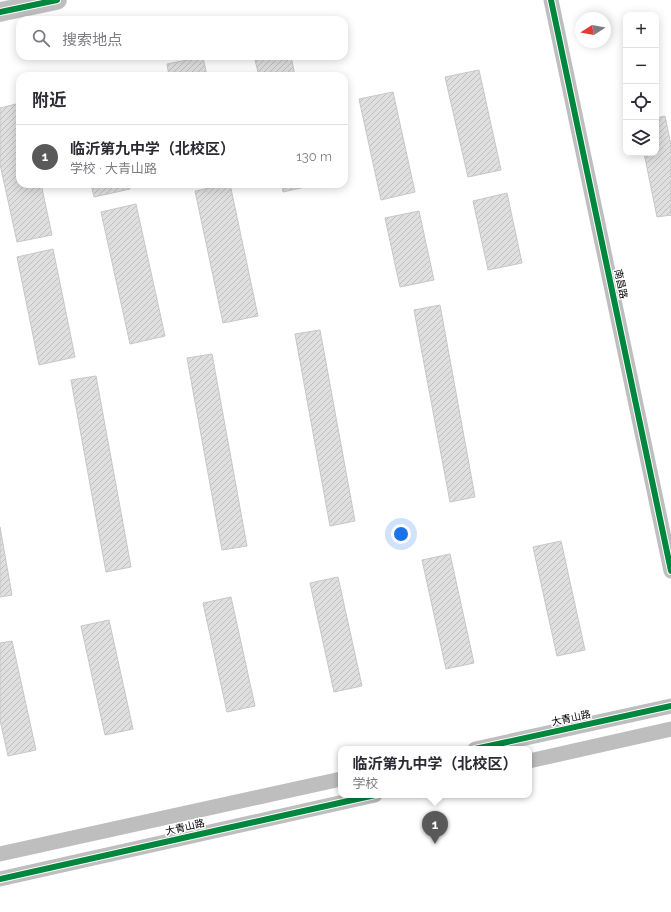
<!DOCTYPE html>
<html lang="zh">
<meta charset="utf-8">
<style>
body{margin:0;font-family:Raleway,"Noto Sans SC",sans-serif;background:#f7f7f7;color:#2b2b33}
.controls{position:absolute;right:12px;top:12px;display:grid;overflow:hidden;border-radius:8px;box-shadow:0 2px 10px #0003}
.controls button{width:36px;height:36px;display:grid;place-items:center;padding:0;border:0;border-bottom:1px solid #e1e1e2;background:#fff;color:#2b2b33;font:20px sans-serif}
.compass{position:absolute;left:575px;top:12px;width:36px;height:36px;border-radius:50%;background:#fff;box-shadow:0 2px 10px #0003;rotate:259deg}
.you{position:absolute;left:401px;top:534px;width:14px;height:14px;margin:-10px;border:3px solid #fff;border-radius:50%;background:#1a73e8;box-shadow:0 0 0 6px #1a73e833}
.badge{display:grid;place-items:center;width:26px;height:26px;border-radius:50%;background:#595959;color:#fff;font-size:13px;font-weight:700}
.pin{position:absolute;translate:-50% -33px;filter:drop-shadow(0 1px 2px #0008)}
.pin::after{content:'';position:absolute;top:21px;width:14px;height:12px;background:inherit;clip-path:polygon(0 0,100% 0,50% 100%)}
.popup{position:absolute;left:338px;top:746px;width:194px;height:52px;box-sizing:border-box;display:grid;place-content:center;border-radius:8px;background:#fff;filter:drop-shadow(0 1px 3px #0005);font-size:13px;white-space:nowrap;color:#7c7c81}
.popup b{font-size:15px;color:#2b2b33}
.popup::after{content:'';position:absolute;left:50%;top:100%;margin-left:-8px;border:8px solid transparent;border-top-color:#fff}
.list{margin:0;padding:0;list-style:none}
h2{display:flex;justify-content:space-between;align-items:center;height:52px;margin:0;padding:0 16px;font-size:17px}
h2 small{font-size:13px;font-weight:400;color:#7c7c81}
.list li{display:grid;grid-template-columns:26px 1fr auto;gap:12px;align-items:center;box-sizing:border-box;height:64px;padding:0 16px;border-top:1px solid #e1e1e2}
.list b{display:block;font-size:15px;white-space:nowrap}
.list p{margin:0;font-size:13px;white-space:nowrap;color:#7c7c81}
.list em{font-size:13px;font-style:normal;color:#7c7c81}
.icon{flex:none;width:22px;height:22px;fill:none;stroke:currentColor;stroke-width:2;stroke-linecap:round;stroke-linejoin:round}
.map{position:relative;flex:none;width:671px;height:912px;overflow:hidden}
.search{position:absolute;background:#fff;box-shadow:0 2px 10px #0003;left:16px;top:16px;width:332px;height:44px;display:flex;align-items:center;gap:10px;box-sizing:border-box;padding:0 14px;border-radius:12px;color:#7c7c81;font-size:15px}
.panel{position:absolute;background:#fff;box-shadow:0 2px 10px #0003;left:16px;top:72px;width:332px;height:116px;border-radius:12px}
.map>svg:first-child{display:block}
</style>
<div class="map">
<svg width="671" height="912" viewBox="0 0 671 912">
<defs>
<pattern id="building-hatch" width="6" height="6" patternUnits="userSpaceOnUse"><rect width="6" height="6" fill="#dfdfdf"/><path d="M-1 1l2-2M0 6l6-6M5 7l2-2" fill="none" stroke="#bebebe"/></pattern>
</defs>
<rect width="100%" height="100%" fill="#fff"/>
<!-- building -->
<path fill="url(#building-hatch)" stroke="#c7c7c7" d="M 274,56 L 291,56 L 295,76 L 259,76 L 255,60 Z
M 203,57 L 207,76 L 169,76 L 167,64 Z
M 479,70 L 501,170 L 468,177 L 445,77 Z
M 393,92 L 415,192 L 381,200 L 359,99 Z
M 20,103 L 20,184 L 41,184 L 52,235 L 17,242 L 0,164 L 0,108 Z
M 665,116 L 671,145 L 671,215 L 657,217 L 644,153 L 656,153 L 656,118 Z
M 91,184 L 129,184 L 130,189 L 94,197 Z
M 230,184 L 258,316 L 223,323 L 195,191 Z
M 282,184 L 318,184 L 283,192 Z
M 507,193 L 522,263 L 488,270 L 473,201 Z
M 136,204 L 165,336 L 130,344 L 101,212 Z
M 419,211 L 434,280 L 400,287 L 385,218 Z
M 53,249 L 75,357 L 39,365 L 17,257 Z
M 440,305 L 475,497 L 450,502 L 414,310 Z
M 320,330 L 355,521 L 330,526 L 295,334 Z
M 212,354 L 247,546 L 222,550 L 187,358 Z
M 96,376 L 131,567 L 106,572 L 71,380 Z
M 0,527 L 12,595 L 0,597 Z
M 561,541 L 585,650 L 557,656 L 533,547 Z
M 450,554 L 474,663 L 446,669 L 422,560 Z
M 338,577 L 362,686 L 334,692 L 310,583 Z
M 231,597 L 255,706 L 227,712 L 203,603 Z
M 109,620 L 133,729 L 105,735 L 81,626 Z
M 12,641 L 36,750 L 8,756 L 0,720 L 0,643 Z"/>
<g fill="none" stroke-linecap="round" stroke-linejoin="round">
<defs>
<path id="primary" d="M 0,12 L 57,0"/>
</defs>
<!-- primary casing -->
<use href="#primary" stroke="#dbdbdb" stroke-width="20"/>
<!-- tertiary -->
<path stroke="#bebebe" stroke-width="15" d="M 551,0 L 671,571
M 475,749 L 671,706
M 529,761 L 671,729
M 0,854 L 341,779
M 0,879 L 375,795"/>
<!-- primary -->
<use href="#primary" stroke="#bebebe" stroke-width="19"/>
<defs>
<path id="cycleway" d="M 551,0 L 671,571
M 0,12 L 57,0
M 475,749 L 671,706
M 0,879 L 375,795"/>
</defs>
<!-- cycleway casing -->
<use href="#cycleway" stroke="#fff" stroke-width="8"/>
<!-- cycleway -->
<use href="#cycleway" stroke="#00873e" stroke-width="6"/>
</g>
<g text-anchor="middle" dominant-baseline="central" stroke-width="3" stroke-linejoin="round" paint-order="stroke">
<!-- street labels -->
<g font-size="10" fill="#000" stroke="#fff">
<text transform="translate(621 284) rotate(78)">南昌路</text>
<text transform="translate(571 718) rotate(-12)">大青山路</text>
<text transform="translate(185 827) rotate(-13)">大青山路</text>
</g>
</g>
</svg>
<div class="controls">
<button>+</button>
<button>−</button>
<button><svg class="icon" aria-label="locate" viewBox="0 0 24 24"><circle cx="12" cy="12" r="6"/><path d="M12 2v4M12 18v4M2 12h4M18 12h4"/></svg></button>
<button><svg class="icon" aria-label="layers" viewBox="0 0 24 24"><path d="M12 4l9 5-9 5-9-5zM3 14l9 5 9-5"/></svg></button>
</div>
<svg class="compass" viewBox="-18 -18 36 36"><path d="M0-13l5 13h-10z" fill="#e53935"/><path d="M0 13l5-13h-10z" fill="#7c7c81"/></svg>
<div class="you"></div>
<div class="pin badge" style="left:435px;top:844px">1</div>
<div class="popup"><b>临沂第九中学（北校区）</b>学校</div>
<div class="search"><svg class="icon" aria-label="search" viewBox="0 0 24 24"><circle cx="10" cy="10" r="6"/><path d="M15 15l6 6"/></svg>搜索地点</div>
<section class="panel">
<h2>附近<small></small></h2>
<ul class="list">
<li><span class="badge">1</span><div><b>临沂第九中学（北校区）</b><p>学校 · 大青山路</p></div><em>130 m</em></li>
</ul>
</section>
</div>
